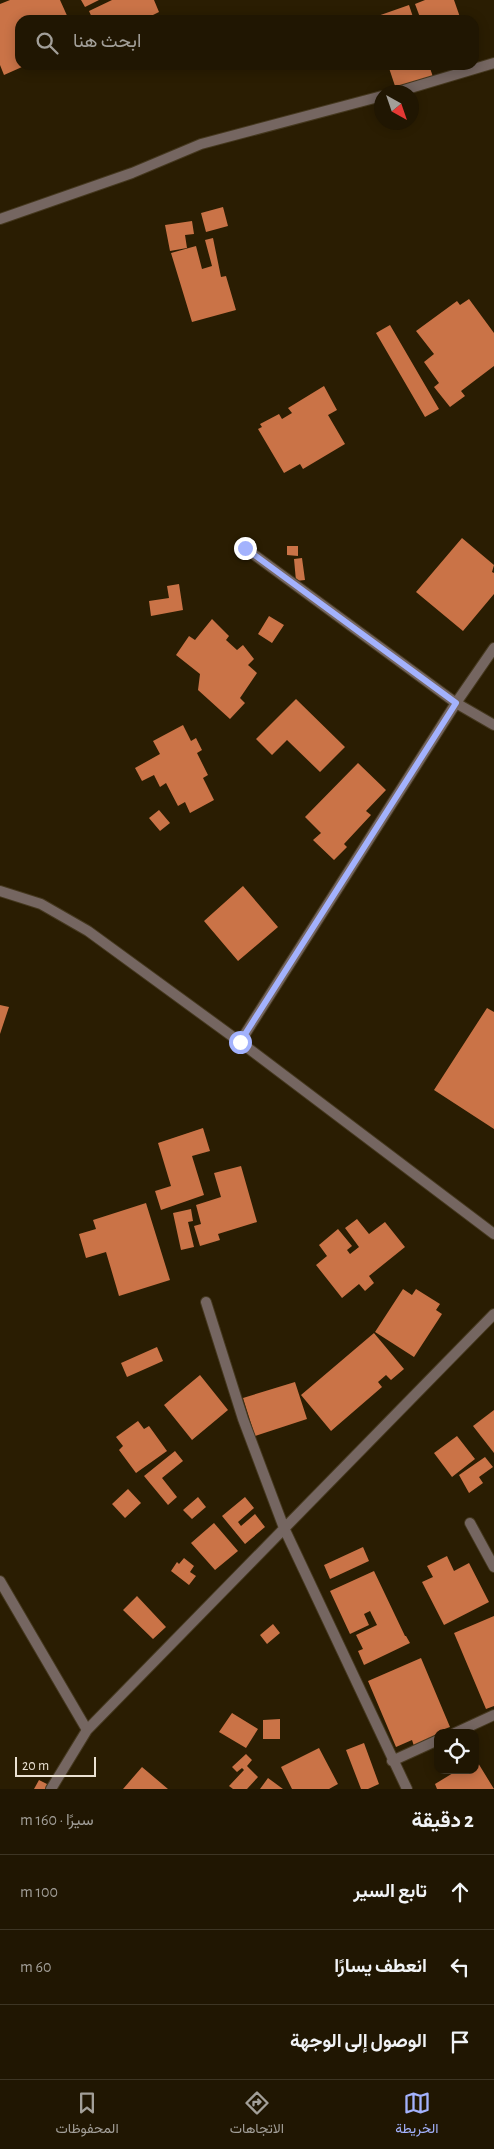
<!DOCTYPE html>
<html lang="ar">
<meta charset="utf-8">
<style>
body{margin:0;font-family:"Alegreya Sans",Vazirmatn,sans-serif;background:#281f0c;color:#f1f3f6;direction:rtl}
.controls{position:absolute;right:15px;bottom:15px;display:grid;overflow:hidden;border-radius:10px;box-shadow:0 2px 12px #0003}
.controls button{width:45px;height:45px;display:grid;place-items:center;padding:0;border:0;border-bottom:1px solid #3d3524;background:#201602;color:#f1f3f6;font:25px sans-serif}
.compass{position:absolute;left:374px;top:85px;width:45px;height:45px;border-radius:50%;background:#201602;box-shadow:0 2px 12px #0003;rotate:140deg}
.scale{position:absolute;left:15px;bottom:12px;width:81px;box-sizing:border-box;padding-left:5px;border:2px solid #eae1d2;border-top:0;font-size:14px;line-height:18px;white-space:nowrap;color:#eae1d2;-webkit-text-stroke:4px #2a1d02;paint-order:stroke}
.stop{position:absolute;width:15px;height:15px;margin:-11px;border:4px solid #a3b2fd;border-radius:50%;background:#fff}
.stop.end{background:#a3b2fd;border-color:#fff;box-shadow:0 1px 5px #0008}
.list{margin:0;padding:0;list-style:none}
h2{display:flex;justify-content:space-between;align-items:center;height:65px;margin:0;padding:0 20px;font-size:21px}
h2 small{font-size:16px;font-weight:400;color:#a29f99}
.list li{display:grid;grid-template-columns:32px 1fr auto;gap:15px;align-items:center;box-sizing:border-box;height:75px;padding:0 20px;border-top:1px solid #3d3524}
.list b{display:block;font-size:19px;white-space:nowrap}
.list em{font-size:16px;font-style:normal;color:#a29f99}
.icon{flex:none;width:28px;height:28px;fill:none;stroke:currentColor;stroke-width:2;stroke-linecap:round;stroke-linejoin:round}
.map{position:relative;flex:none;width:494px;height:1789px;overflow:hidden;direction:ltr}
.search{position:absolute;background:#201602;box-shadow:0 2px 12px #0003;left:15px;right:15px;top:15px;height:55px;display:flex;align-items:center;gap:12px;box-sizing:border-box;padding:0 18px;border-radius:15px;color:#a29f99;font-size:19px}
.sheet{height:290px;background:#201602}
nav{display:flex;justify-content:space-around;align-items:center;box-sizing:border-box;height:70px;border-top:1px solid #3d3524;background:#201602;font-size:14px;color:#a29f99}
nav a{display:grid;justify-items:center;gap:2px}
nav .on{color:#a3b2fd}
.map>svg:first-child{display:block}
</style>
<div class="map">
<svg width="494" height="1789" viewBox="0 0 494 1789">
<rect width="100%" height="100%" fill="#2a1d02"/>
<!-- building -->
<path fill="#ca7347" d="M 10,0 L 60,0 L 69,20 L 20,20 L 20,65 L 22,67 L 4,75 L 0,65 L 0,4 Z
M 81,0 L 99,0 L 85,7 Z
M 112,0 L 154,0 L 159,12 L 143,20 L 93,20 L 89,11 Z
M 425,0 L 454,0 L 461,20 L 421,20 L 415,4 Z
M 409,5 L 414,20 L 373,20 L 372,18 Z
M 388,65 L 429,65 L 434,80 L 397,92 Z
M 223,207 L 228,226 L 206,232 L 201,213 Z
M 192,221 L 194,234 L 185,235 L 187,248 L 170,251 L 165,225 Z
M 213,238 L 221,277 L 226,276 L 236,310 L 192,322 L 171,253 L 196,246 L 202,269 L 212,266 L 205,240 Z
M 469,299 L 494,333 L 494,366 L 461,391 L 465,396 L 450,407 L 434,387 L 439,383 L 424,362 L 434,354 L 416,331 L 457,301 L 460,305 Z
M 390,325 L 439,409 L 425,417 L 376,333 Z
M 324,386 L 337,410 L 328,415 L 345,444 L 303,469 L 300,464 L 284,473 L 258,429 L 262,427 L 260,424 L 279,414 L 282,419 L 292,413 L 288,408 Z
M 462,538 L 494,565 L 492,572 L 494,573 L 494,594 L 463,631 L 416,592 Z
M 287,546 L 298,546 L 298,556 L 287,555 Z
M 302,558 L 305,580 L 296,581 L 294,559 Z
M 179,584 L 183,610 L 151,616 L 149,601 L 169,598 L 167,586 Z
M 269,616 L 284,625 L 272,643 L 258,634 Z
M 212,619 L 229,636 L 226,640 L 237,650 L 243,645 L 254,659 L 248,665 L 257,673 L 240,698 L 245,703 L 230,719 L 198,690 L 200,674 L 176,655 L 189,636 L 195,640 Z
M 296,699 L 345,747 L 320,772 L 287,740 L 272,755 L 256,739 Z
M 183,725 L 191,741 L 196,738 L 202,750 L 197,753 L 208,775 L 203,778 L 214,800 L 190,813 L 185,802 L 178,806 L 166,783 L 160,787 L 154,775 L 142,781 L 135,768 L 160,754 L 153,741 Z
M 358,763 L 386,790 L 366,811 L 371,815 L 344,844 L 347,847 L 334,860 L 313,840 L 321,833 L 305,817 Z
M 159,810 L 170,823 L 160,831 L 149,818 Z
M 243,886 L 278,927 L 238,961 L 204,921 Z
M 0,1005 L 9,1007 L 0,1034 Z
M 487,1008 L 494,1012 L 494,1129 L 434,1090 Z
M 203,1128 L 210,1151 L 192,1156 L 204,1195 L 161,1210 L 155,1191 L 171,1186 L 158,1143 Z
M 241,1166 L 257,1222 L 218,1234 L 220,1240 L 200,1246 L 194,1226 L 201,1224 L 196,1205 L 221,1197 L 214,1173 Z
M 146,1203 L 170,1280 L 119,1296 L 106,1252 L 86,1258 L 79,1234 L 96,1229 L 93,1220 Z
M 191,1209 L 193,1221 L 188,1222 L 194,1247 L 181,1250 L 173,1213 Z
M 357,1219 L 369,1234 L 385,1222 L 405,1247 L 369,1276 L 374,1283 L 365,1291 L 359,1284 L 342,1298 L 316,1265 L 327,1256 L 319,1245 L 338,1229 L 352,1246 L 347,1250 L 350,1254 L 359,1247 L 345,1228 Z
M 403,1289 L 412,1295 L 416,1289 L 440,1304 L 436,1310 L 442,1314 L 414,1357 L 375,1332 Z
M 374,1333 L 404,1369 L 391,1380 L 386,1375 L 378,1382 L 382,1387 L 331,1431 L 301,1395 Z
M 157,1347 L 163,1361 L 127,1377 L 121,1363 Z
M 200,1375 L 228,1410 L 192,1440 L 164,1405 Z
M 295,1382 L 307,1419 L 255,1436 L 243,1398 Z
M 494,1410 L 494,1453 L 473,1426 Z
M 138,1421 L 144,1429 L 149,1426 L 167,1451 L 136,1473 L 119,1450 L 123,1446 L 116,1437 Z
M 457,1436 L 475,1459 L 452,1477 L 434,1453 Z
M 175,1451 L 183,1461 L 162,1478 L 177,1497 L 168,1505 L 144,1476 Z
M 485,1457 L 493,1467 L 479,1477 L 483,1483 L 469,1493 L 459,1475 Z
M 128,1489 L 141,1503 L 125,1518 L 112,1504 Z
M 198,1497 L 206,1507 L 192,1519 L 183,1510 Z
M 245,1497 L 254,1508 L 238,1522 L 241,1526 L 255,1514 L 265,1527 L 245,1544 L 222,1516 Z
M 214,1523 L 238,1551 L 215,1570 L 191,1543 Z
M 363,1547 L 369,1561 L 330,1579 L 324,1565 Z
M 447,1556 L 454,1571 L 469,1563 L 489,1602 L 444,1625 L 422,1582 L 433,1577 L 427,1566 Z
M 184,1558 L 194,1566 L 190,1572 L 196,1576 L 189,1585 L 171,1571 L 177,1562 L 179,1564 Z
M 374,1571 L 405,1636 L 406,1636 L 410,1643 L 364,1665 L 358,1651 L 363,1649 L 356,1635 L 377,1625 L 370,1611 L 364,1614 L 369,1625 L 350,1634 L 330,1591 Z
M 137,1596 L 166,1627 L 153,1639 L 123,1610 Z
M 494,1616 L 494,1706 L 486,1709 L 454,1633 Z
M 273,1624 L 280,1633 L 267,1644 L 260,1635 Z
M 421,1658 L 450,1727 L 439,1731 L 438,1739 L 415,1749 L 412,1740 L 396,1747 L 368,1681 Z
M 232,1713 L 258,1729 L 246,1748 L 219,1732 Z
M 280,1719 L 280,1739 L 263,1739 L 263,1720 Z
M 364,1743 L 379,1784 L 368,1789 L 361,1789 L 346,1750 Z
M 319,1748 L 338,1784 L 329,1789 L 292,1789 L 281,1767 Z
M 246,1754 L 252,1760 L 247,1766 L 258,1777 L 247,1789 L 233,1789 L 229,1786 L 244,1770 L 242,1768 L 237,1772 L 232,1767 Z
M 475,1758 L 494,1789 L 437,1789 L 435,1784 L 458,1770 L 475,1770 Z
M 142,1767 L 168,1789 L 123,1789 Z
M 268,1778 L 283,1789 L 260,1789 Z
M 39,1780 L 49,1785 L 48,1789 L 34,1789 Z"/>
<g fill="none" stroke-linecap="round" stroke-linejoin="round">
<defs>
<path id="minor" d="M 397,92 L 494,63
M 0,219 L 132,173 L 201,144 L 382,96
M 245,548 L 456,703 L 494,725
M 0,891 L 41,904 L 88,931 L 240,1042 L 494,1234
M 240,1042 L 456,703 L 494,648
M 206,1302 L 243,1419 L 284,1528 L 407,1789
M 470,1523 L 494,1567
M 0,1581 L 87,1730
M 455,1733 L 494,1715
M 392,1761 L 438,1740
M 51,1789 L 87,1730 L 494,1314"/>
</defs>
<!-- minor casing -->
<use href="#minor" stroke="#45381f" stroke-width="12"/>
<!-- minor -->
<use href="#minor" stroke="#756661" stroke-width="10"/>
</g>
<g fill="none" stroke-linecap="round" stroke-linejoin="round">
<!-- route -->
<path stroke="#a3b2fd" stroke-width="6" d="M 240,1042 L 456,703 L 245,548"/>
</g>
</svg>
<div class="controls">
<button><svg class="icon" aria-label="locate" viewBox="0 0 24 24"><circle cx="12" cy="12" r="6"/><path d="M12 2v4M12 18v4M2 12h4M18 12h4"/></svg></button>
</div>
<svg class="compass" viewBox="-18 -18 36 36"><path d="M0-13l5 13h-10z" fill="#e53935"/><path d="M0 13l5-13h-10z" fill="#a29f99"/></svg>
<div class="scale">20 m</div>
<div class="stop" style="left:240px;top:1042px"></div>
<div class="stop end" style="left:245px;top:548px"></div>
<div class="search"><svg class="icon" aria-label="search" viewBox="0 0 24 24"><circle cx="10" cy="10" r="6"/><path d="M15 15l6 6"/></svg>ابحث هنا</div>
</div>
<section class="sheet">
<h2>2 دقيقة<small>سيرًا · 160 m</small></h2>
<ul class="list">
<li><svg class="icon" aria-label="ahead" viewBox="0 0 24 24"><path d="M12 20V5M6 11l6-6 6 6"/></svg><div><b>تابع السير</b></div><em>100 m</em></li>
<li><svg class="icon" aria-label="left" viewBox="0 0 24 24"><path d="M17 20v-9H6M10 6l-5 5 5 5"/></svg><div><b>انعطف يسارًا</b></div><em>60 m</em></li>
<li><svg class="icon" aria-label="arrive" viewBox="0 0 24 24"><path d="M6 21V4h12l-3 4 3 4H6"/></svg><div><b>الوصول إلى الوجهة</b></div></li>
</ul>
</section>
<nav>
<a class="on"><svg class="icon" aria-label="map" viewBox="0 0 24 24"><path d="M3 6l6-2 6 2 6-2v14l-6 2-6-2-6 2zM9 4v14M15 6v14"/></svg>الخريطة</a>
<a><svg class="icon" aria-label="directions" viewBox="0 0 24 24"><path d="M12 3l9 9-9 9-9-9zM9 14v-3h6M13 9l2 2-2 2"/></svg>الاتجاهات</a>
<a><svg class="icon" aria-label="saved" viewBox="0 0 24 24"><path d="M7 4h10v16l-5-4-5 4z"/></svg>المحفوظات</a>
</nav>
